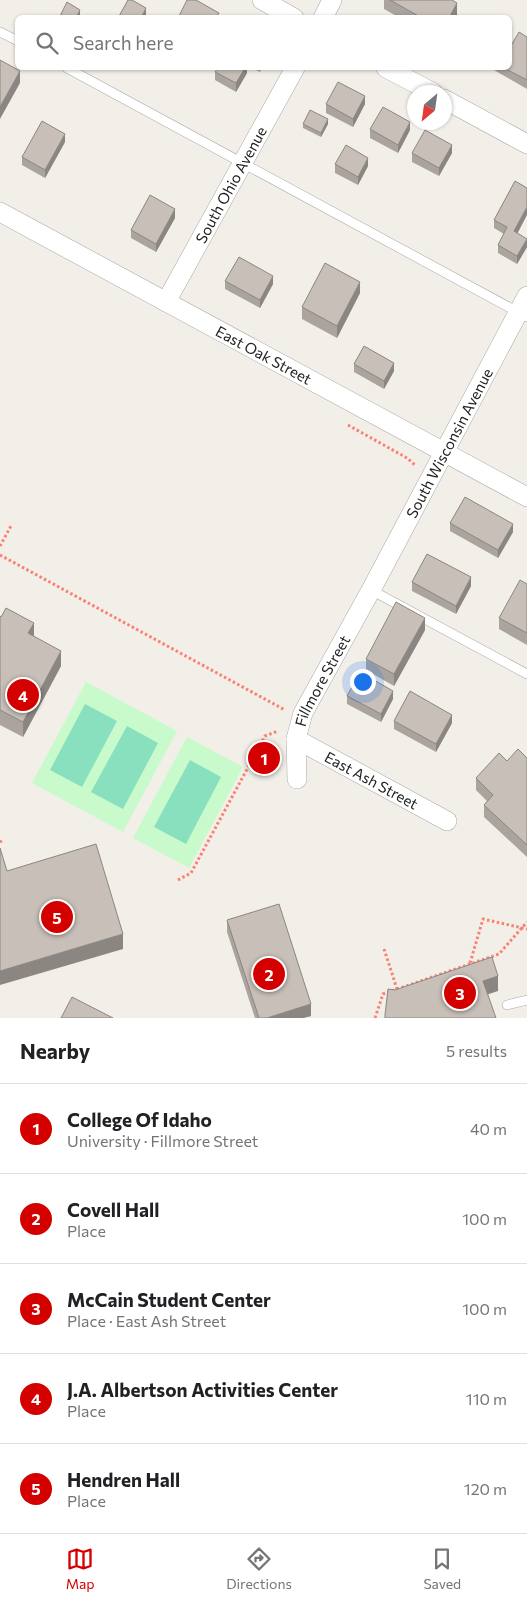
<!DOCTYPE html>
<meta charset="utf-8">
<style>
body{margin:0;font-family:Commissioner,sans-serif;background:#f6f6f6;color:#202124}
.compass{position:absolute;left:407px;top:85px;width:45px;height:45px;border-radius:50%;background:#fff;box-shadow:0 1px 4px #0004;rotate:209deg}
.you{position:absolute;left:362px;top:681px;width:18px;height:18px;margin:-12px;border:4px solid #fff;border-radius:50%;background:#1a73e8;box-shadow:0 0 0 8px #1a73e833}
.badge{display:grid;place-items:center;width:32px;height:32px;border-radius:50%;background:#d40000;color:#fff;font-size:16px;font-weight:700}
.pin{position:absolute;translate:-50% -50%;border:2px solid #fff;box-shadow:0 1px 5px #0006}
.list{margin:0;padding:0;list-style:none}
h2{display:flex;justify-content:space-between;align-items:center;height:65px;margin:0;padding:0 20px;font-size:21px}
h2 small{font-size:16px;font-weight:400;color:#757577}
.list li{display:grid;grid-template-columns:32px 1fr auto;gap:15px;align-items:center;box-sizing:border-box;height:90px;padding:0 20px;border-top:1px solid #e0e0e0}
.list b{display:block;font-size:19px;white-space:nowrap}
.list p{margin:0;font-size:16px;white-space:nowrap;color:#757577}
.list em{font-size:16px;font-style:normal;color:#757577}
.icon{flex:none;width:28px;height:28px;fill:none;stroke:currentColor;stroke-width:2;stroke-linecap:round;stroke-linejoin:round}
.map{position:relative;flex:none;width:527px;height:1018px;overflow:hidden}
.search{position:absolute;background:#fff;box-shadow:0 1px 4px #0004;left:15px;right:15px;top:15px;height:55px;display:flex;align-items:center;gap:12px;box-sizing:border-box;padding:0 18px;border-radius:8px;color:#757577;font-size:19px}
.sheet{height:515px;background:#fff}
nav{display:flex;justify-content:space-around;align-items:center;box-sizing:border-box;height:70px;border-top:1px solid #e0e0e0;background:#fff;font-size:14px;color:#757577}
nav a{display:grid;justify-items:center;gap:2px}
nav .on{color:#d40000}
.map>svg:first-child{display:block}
</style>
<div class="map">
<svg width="527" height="1018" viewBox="0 0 527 1018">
<rect width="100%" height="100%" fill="#f2efe9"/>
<!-- park -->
<path fill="#c8facc" d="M 86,682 L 177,731 L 123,832 L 32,783 Z
M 187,737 L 243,767 L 189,868 L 133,838 Z"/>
<!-- pitch -->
<path fill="#88e0be" d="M 85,704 L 117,721 L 82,787 L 50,770 Z
M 127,726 L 158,743 L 123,809 L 91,792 Z
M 190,760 L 221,777 L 186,844 L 154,827 Z"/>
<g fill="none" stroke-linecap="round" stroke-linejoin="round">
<defs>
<path id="lane" d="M 0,32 L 18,41
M 67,68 L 527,317
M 371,590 L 527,674
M 507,1005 L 527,1000"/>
<g id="street">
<path d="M 262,0 L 294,18"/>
<path d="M 323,18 L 332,0"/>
<path d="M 386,68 L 432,92"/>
<path d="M 444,99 L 527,144"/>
<path id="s1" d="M 0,212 L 527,497"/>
<path id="s2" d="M 166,302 L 295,68"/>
<path id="s3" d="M 296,739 L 447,821"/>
<path id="s4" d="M 297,779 L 296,739 L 303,713 L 371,590 L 527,296"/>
</g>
</defs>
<!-- lane casing -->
<use href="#lane" stroke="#a9a9a9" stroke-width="10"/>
<!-- street casing -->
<use href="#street" stroke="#a9a9a9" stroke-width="20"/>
<!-- path -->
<path stroke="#fa8072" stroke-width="3" stroke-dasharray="2.5 2.5" stroke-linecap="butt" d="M 348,425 L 407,458 L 415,465
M 0,546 L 12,524
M 0,555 L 285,710
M 0,842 L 2,841
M 178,880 L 191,873 L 265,736 L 278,731
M 384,949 L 397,989
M 470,963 L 483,919 L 527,929
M 375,1018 L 383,994 L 499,954 L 527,922"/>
<!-- lane -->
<use href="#lane" stroke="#fff" stroke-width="9"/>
<!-- street -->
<use href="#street" stroke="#fff" stroke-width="19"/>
</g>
<!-- wall -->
<path fill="#aba49e" d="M 384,0 L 452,0 L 457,15 L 456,18 L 400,18 L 384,9 Z
M 527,37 L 527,89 L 494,70 L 494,68 L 510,68 L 512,44 Z
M 247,68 L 247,73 L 236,92 L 215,80 L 215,72 Z
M 252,68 L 262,68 L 260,72 Z
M 326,104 L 365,104 L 353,127 L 326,113 Z
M 303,124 L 328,124 L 321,137 L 303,128 Z
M 370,129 L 410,130 L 398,153 L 370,138 Z
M 65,142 L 45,178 L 22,165 L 22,157 Z
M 412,153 L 452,153 L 439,176 L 412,162 Z
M 335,164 L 368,166 L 358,185 L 335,173 Z
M 515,181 L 517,233 L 527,247 L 517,264 L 498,253 L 498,245 L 504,234 L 494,228 L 494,220 Z
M 175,218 L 156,252 L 131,238 L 131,230 Z
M 225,281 L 273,284 L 260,308 L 225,289 Z
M 360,293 L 337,338 L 302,319 L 302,307 Z
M 354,364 L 394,371 L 384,389 L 354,372 Z
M 450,523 L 513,532 L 498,558 L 450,531 Z
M 412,582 L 471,586 L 456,614 L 412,591 Z
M 527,584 L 527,645 L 499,629 L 499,618 Z
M 0,616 L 34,636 L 61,666 L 23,737 L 0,725 Z
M 425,630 L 394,686 L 366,670 L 366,659 Z
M 347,696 L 393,699 L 381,722 L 347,704 Z
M 394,721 L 452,723 L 436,752 L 394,729 Z
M 527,758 L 527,857 L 484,817 L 484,805 L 487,801 L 476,790 L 476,778 L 507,761 Z
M 227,920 L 311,1016 L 303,1018 L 255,1018 L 227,932 Z"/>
<!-- shaded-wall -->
<path fill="#8b8681" d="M 457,3 L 457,15 L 456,18 L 449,18 Z
M 146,8 L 146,17 L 145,18 L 141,18 Z
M 80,10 L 80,18 L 76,18 Z
M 245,68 L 247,68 L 247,73 L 236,92 L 236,83 Z
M 20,71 L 20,83 L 0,119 L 0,107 Z
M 365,96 L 365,104 L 353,127 L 353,119 Z
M 328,119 L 328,124 L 321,137 L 321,133 Z
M 410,122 L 410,130 L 398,153 L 398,145 Z
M 65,134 L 65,142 L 45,178 L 45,170 Z
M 452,145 L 452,153 L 439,176 L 439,168 Z
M 368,158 L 368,166 L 358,185 L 358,177 Z
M 527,207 L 527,215 L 514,240 L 514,231 Z
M 175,209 L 175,218 L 156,252 L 156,244 Z
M 527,239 L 527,247 L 517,264 L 517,256 Z
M 273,276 L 273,284 L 260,308 L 260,300 Z
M 360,282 L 360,293 L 337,338 L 337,326 Z
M 394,363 L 394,371 L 384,389 L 384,381 Z
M 513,524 L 513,532 L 498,558 L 498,550 Z
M 471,577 L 471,586 L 456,614 L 456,606 Z
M 425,618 L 425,630 L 394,686 L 394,674 Z
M 34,623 L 34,637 L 28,633 Z
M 61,651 L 61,666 L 23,737 L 23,722 Z
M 393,691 L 393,699 L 381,722 L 381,714 Z
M 452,715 L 452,723 L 436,752 L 436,744 Z
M 123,934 L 123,949 L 0,985 L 0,971 Z
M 498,976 L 498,991 L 483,996 L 483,981 Z
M 311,1004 L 311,1016 L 303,1018 L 267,1018 Z"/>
<!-- building -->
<path fill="#c7bfb8" stroke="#8b8681" d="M 128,0 L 132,0 L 146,8 L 141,18 L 118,18 Z
M 187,0 L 196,0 L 219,13 L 216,18 L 178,18 Z
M 390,0 L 452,0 L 457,3 L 449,18 L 422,18 Z
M 67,2 L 80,10 L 76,18 L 59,18 Z
M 519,32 L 527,37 L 527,80 L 504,68 L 510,68 L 510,43 L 512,44 Z
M 0,60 L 20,71 L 0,107 Z
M 218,68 L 245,68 L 236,83 L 215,72 Z
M 338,82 L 365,96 L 353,119 L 326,104 Z
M 383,107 L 410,122 L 398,145 L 370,129 Z
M 310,110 L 328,119 L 321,133 L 303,124 Z
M 42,121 L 65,134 L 45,170 L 22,157 Z
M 425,130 L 452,145 L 439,168 L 412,153 Z
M 346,145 L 368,158 L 358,177 L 335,164 Z
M 515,181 L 527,188 L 527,207 L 514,231 L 527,239 L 517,256 L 498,245 L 507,227 L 494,220 Z
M 150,195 L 175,209 L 156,244 L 131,230 Z
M 239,257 L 273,276 L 260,300 L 225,281 Z
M 325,263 L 360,282 L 337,326 L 302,307 Z
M 364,346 L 394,363 L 384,381 L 354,364 Z
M 465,497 L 513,524 L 498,550 L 450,523 Z
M 427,554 L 471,577 L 456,606 L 412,582 Z
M 520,580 L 527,584 L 527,633 L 499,618 Z
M 396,602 L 425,618 L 394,674 L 366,659 Z
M 6,608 L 34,623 L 28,633 L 61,651 L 23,722 L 0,710 L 0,616 L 1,617 Z
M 360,672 L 393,691 L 381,714 L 347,696 Z
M 410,691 L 452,715 L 436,744 L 394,721 Z
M 518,749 L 527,758 L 527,845 L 484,805 L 493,795 L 476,778 L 499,753 L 507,761 Z
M 96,844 L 123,934 L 0,971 L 0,848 L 7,871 Z
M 279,904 L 311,1004 L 267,1018 L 259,1018 L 227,920 Z
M 492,957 L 498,976 L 483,981 L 496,1018 L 385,1018 L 385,1015 L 388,989 L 395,990 Z
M 72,997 L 113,1018 L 61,1018 Z"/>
<g text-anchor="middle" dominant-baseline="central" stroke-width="4" stroke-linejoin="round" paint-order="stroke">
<!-- street labels -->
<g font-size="15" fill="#222" stroke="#fff">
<text stroke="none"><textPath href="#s2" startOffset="134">South Ohio Avenue</textPath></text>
<text stroke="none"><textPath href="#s1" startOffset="300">East Oak Street</textPath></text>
<text stroke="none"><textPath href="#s4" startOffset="374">South Wisconsin Avenue</textPath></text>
<text stroke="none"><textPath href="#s4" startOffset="104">Fillmore Street</textPath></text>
<text stroke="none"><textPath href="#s3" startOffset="86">East Ash Street</textPath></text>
</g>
</g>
</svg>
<svg class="compass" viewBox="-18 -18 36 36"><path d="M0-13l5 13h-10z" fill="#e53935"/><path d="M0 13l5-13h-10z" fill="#757577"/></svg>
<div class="you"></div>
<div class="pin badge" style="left:264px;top:758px">1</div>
<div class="pin badge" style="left:269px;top:974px">2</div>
<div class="pin badge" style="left:460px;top:993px">3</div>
<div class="pin badge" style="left:23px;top:695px">4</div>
<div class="pin badge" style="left:57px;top:917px">5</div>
<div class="search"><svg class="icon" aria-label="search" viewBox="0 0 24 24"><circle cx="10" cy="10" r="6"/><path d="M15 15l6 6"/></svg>Search here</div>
</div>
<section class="sheet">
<h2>Nearby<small>5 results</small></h2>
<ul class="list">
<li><span class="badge">1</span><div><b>College Of Idaho</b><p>University · Fillmore Street</p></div><em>40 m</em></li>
<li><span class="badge">2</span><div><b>Covell Hall</b><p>Place</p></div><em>100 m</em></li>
<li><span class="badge">3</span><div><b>McCain Student Center</b><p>Place · East Ash Street</p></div><em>100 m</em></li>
<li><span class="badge">4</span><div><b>J.A. Albertson Activities Center</b><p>Place</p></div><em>110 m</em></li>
<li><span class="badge">5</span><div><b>Hendren Hall</b><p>Place</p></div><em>120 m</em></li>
</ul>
</section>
<nav>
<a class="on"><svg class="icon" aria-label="map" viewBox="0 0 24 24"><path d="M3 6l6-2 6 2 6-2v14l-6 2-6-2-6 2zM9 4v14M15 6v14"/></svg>Map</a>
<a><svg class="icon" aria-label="directions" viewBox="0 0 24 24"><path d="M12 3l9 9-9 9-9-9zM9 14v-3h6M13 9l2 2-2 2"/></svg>Directions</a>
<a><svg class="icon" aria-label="saved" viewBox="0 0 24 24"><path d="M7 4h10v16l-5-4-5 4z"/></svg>Saved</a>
</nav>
